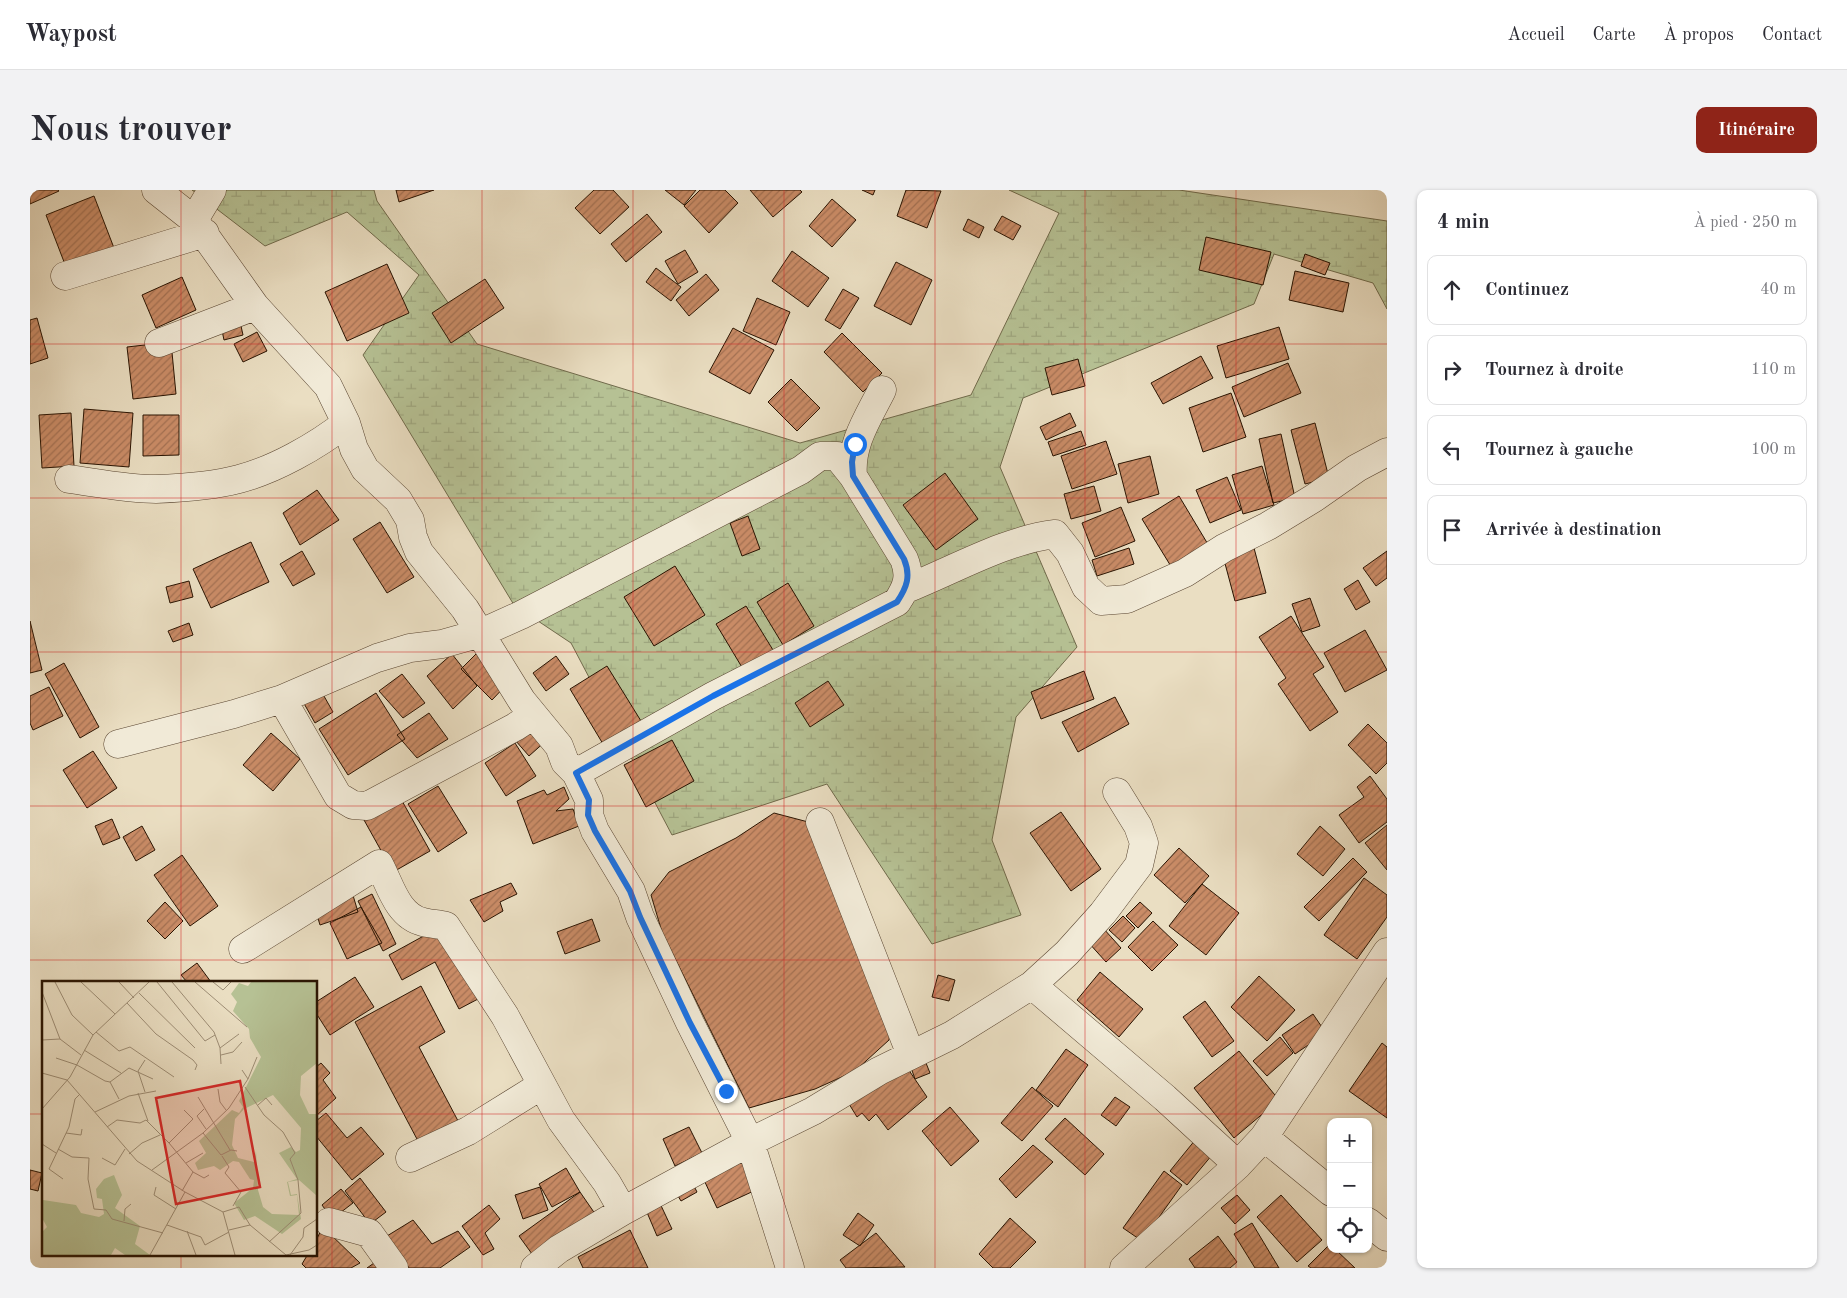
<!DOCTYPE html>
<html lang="fr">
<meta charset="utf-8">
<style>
body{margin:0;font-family:"Old Standard TT",serif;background:#f2f2f3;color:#2b2b33}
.controls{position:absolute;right:15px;bottom:15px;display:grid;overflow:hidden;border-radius:10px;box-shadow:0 1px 4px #0004}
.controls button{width:45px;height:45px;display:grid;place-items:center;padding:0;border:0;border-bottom:1px solid #e1e1e2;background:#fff;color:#2b2b33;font:25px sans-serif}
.stop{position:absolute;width:15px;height:15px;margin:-11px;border:4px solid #1a73e8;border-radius:50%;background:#fff}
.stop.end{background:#1a73e8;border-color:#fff;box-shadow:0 1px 5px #0008}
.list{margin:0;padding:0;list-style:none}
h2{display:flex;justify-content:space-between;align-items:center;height:65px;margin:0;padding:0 20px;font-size:21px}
h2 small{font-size:16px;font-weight:400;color:#7c7c81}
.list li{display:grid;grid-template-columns:32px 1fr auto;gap:15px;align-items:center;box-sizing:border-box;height:70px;margin:0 10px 10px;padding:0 10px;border:1px solid #e1e1e2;border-radius:10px}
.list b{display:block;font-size:19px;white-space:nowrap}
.list em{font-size:16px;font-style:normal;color:#7c7c81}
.icon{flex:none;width:28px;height:28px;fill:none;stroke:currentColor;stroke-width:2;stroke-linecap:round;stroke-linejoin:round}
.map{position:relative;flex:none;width:1357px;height:1078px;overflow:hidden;border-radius:10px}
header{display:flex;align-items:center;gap:30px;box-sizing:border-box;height:70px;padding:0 25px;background:#fff;border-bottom:1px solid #e1e1e2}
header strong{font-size:24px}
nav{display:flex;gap:28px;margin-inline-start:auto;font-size:18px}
.intro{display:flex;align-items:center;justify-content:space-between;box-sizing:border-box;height:120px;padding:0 30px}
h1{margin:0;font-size:35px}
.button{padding:12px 22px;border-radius:10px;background:#8f2418;color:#fff;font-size:18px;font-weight:700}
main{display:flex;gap:30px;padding:0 30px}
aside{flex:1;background:#fff;border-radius:10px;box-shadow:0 1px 4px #0004}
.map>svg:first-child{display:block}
</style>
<header>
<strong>Waypost</strong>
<nav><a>Accueil</a><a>Carte</a><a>À propos</a><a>Contact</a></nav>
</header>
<div class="intro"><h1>Nous trouver</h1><a class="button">Itinéraire</a></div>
<main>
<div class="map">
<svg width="1357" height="1078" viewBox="0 0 1357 1078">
<defs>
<pattern id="wetland-marsh" width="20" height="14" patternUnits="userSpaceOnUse" patternTransform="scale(1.25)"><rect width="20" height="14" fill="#b6c194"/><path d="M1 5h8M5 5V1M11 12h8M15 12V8" fill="none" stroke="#9da57e"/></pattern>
<pattern id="building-hatch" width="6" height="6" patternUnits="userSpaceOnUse" patternTransform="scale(1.25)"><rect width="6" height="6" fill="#ca8c67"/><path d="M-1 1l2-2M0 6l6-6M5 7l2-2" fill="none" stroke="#a47153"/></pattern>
</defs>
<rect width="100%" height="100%" fill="#eadec2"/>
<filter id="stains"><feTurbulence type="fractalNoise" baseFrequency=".004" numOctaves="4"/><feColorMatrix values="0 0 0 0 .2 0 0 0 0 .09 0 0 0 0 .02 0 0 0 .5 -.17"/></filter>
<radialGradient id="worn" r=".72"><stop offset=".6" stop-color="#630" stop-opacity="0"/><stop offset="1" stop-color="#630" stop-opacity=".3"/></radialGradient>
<!-- wetland -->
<path fill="url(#wetland-marsh)" stroke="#706a4b" d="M 162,0 L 344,0 L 347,11 L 447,154 L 770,253 L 941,205 L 1029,23 L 979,0 L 1149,0 L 1357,31 L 1357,119 L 1343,93 L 1244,64 L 1224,114 L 993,208 L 970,277 L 1047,457 L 986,527 L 962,650 L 991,725 L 902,754 L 797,594 L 642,645 L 541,453 L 484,415 L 333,165 L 389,85 L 317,22 L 235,56 Z"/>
<!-- building -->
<path fill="url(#building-hatch)" stroke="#2a1402" d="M 0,0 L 28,0 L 29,1 L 0,14 Z
M 366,0 L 404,0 L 369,12 Z
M 564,0 L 583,0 L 599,17 L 570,44 L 545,18 Z
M 635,0 L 666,0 L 654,15 Z
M 670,0 L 695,0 L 708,13 L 679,43 L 654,16 Z
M 720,0 L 770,0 L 772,2 L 743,27 Z
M 832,0 L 845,0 L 843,5 Z
M 876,0 L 911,1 L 897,38 L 867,26 Z
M 64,6 L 84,58 L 36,77 L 16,25 Z
M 802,9 L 826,30 L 802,57 L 779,36 Z
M 617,24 L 632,42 L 596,72 L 581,54 Z
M 972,26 L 991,36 L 983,50 L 964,40 Z
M 938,29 L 954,37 L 949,48 L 933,40 Z
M 1176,47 L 1241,62 L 1233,95 L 1169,80 Z
M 655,60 L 668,82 L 648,94 L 635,71 Z
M 762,61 L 799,88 L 778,117 L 742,91 Z
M 1275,64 L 1300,73 L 1295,85 L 1271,76 Z
M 866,72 L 902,90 L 881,135 L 844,116 Z
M 357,74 L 379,123 L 317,151 L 295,102 Z
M 626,78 L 651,97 L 641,111 L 616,92 Z
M 1265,81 L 1319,93 L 1313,122 L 1259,110 Z
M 676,84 L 689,100 L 659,126 L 646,110 Z
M 152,87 L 166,120 L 126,138 L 112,105 Z
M 455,89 L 474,118 L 421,153 L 402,123 Z
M 813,99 L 829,108 L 810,139 L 795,130 Z
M 727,108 L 760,122 L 746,155 L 713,141 Z
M 209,127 L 213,145 L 194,150 L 190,131 Z
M 7,128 L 18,168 L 0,174 L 0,130 Z
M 1249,137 L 1259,169 L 1196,188 L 1187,156 Z
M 703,138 L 744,160 L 720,204 L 679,182 Z
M 227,142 L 237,161 L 213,172 L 204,154 Z
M 812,143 L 852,183 L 833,202 L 794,162 Z
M 141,152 L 146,204 L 103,209 L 97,157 Z
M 1171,166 L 1183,188 L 1133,214 L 1121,193 Z
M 1048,169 L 1055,196 L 1022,205 L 1015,178 Z
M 1258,173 L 1271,203 L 1214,227 L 1202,197 Z
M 761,189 L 790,218 L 767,241 L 738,212 Z
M 1201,203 L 1216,247 L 1173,262 L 1159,218 Z
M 54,219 L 103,223 L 99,277 L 50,273 Z
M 41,223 L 44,276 L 12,278 L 9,225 Z
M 1040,223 L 1046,236 L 1016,250 L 1010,237 Z
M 113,225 L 149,225 L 149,265 L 113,266 Z
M 1285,233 L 1299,288 L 1275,294 L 1261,240 Z
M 1051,241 L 1056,255 L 1023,266 L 1018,252 Z
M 1251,244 L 1265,308 L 1243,313 L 1229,249 Z
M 1076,251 L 1087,284 L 1042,299 L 1031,266 Z
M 1120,266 L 1129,304 L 1098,313 L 1088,274 Z
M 1232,276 L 1244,315 L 1213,324 L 1202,285 Z
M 915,283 L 948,329 L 906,360 L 873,315 Z
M 1197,287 L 1211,320 L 1180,333 L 1166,300 Z
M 1064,296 L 1071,321 L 1041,329 L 1034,304 Z
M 287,300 L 309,330 L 270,355 L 253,323 Z
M 1149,306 L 1179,356 L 1142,378 L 1112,329 Z
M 1091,317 L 1105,351 L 1065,367 L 1052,333 Z
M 718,326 L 730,359 L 712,366 L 700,333 Z
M 350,332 L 384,387 L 357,403 L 323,349 Z
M 221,352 L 239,392 L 181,418 L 163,379 Z
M 1099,358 L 1104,374 L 1067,386 L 1062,370 Z
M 1224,358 L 1236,403 L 1205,411 L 1193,366 Z
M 272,361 L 285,384 L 263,396 L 250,374 Z
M 1357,361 L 1357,388 L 1346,396 L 1333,378 Z
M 645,376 L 675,425 L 624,456 L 594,407 Z
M 1328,390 L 1340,412 L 1326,420 L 1314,399 Z
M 159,391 L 163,407 L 140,413 L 136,397 Z
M 758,393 L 784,436 L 753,455 L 727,412 Z
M 1280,408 L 1290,436 L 1272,442 L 1262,414 Z
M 716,416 L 743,460 L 713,479 L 686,434 Z
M 1261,426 L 1294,477 L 1283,484 L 1308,522 L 1280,541 L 1248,494 L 1256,488 L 1229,447 Z
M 0,431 L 12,480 L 0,483 Z
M 159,433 L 163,445 L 143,452 L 138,441 Z
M 1335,440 L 1357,480 L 1315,502 L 1294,463 Z
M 448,462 L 479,492 L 462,510 L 431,479 Z
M 422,464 L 447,496 L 423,519 L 397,486 Z
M 526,466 L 539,484 L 516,501 L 503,483 Z
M 34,473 L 69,537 L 50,548 L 15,484 Z
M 577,476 L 611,531 L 573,554 L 540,499 Z
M 1054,481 L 1064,509 L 1011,529 L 1001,502 Z
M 372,484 L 395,513 L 373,528 L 349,501 Z
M 798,491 L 814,515 L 780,537 L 765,513 Z
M 19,497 L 33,526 L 3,540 L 0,533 L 0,506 Z
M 290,499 L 303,522 L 285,533 L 272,510 Z
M 346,503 L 375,549 L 318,585 L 289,539 Z
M 1085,507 L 1099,534 L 1048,562 L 1032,532 Z
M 399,523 L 418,549 L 387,568 L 367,545 Z
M 503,534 L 517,550 L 499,566 L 485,550 Z
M 1338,534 L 1357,553 L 1357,573 L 1346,584 L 1318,555 Z
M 241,543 L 270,569 L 243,601 L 213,575 Z
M 642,550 L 664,591 L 616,617 L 594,575 Z
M 485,553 L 506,586 L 476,606 L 455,573 Z
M 63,561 L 87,598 L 57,618 L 33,580 Z
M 1340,586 L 1357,609 L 1357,632 L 1329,653 L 1309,625 L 1334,607 L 1327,597 Z
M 408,596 L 437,643 L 408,662 L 378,614 Z
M 534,597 L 539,609 L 526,621 L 543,619 L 549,636 L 503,654 L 487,611 L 514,600 L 517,605 Z
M 371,609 L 400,661 L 363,682 L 334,630 Z
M 1031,622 L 1071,679 L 1041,701 L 1000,643 Z
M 744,623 L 782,633 L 864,813 L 859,850 L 825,881 L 785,899 L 719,918 L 632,742 L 621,705 L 639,682 L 706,648 Z
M 82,629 L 90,648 L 73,655 L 65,636 Z
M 1357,635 L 1357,680 L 1335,653 Z
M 112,636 L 125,660 L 106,671 L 93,647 Z
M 1290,636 L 1315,659 L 1293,686 L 1267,664 Z
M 1149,658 L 1179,686 L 1155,713 L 1124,685 Z
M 152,665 L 188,716 L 160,736 L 124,685 Z
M 1323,668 L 1337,682 L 1289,731 L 1274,717 Z
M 1334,688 L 1357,705 L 1357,727 L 1327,769 L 1294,745 Z
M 481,693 L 487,704 L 470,712 L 473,721 L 454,732 L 440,710 Z
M 1172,694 L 1209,723 L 1176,765 L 1139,736 Z
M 322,702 L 328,722 L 290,735 L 284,715 Z
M 342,704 L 366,754 L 353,761 L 328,711 Z
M 135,712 L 153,731 L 135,749 L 117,731 Z
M 1110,712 L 1122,723 L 1108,738 L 1096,726 Z
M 331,717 L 352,753 L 317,769 L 300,733 Z
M 1093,726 L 1105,738 L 1092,752 L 1079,740 Z
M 562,729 L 570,751 L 535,764 L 527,742 Z
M 1123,731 L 1148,755 L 1122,781 L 1098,757 Z
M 410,737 L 448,809 L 429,819 L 405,772 L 372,790 L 359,765 Z
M 1073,738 L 1091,758 L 1076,772 L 1058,752 Z
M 167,773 L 181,792 L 157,792 L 151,785 Z
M 1070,782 L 1113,819 L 1089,847 L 1047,810 Z
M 908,785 L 925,790 L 919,811 L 902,807 Z
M 1229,786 L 1265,820 L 1237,851 L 1201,817 Z
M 325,787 L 344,817 L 300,845 L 286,823 L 286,812 Z
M 391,796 L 415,842 L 389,857 L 436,946 L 397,968 L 325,832 Z
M 1175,811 L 1204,851 L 1182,867 L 1153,827 Z
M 1283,824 L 1296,843 L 1265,864 L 1252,845 Z
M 1250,847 L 1263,863 L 1237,886 L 1223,871 Z
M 1352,853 L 1357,857 L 1357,928 L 1319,901 Z
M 1036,859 L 1058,875 L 1028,917 L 1006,900 Z
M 1209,861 L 1249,910 L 1204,948 L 1164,898 Z
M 892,863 L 900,883 L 885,889 L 878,869 Z
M 872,870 L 897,907 L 858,940 L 846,924 L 839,931 L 832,923 L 827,927 L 816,909 Z
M 291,873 L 300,883 L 293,890 L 306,908 L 286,926 L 286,877 Z
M 1002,897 L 1023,916 L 992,951 L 971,933 Z
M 1085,907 L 1100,917 L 1086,936 L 1071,925 Z
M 920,917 L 949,951 L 921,976 L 892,941 Z
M 296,923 L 317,948 L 331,937 L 354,964 L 322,990 L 286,946 L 286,931 Z
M 1035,928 L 1074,964 L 1055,985 L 1015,949 Z
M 659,937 L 672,963 L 645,976 L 633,949 Z
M 1170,944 L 1187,959 L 1157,995 L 1140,981 Z
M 1003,955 L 1023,972 L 986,1008 L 969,989 Z
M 715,970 L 728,999 L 687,1018 L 674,990 Z
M 536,978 L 550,1002 L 522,1017 L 509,994 Z
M 0,980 L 12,983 L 8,1001 L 0,999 Z
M 1134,981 L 1152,995 L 1112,1051 L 1093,1038 Z
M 330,988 L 356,1022 L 340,1034 L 315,1001 Z
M 662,992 L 667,1002 L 651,1011 L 645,1001 Z
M 510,997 L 518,1020 L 493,1029 L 485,1005 Z
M 311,999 L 323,1013 L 302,1029 L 292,1015 Z
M 550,1002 L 570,1031 L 510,1075 L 489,1046 Z
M 1207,1005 L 1220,1020 L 1205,1034 L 1191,1018 Z
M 1251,1005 L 1292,1050 L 1267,1072 L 1227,1027 Z
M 627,1007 L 642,1039 L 627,1046 L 613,1013 Z
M 459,1015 L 470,1029 L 455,1043 L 464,1059 L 453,1065 L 432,1036 Z
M 828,1023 L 844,1035 L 830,1056 L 813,1045 Z
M 980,1028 L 1006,1052 L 980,1078 L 963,1078 L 949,1064 Z
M 383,1030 L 402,1054 L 428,1041 L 440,1057 L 410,1078 L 379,1078 L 357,1046 Z
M 1222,1033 L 1249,1078 L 1225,1078 L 1204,1044 Z
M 293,1037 L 330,1073 L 321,1078 L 276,1078 L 272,1074 L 278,1064 L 286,1064 L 286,1050 Z
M 600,1040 L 618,1078 L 553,1078 L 548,1067 Z
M 846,1043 L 875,1077 L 816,1078 L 810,1070 Z
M 1188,1046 L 1207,1072 L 1200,1078 L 1165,1078 L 1159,1069 Z
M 1300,1054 L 1301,1059 L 1305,1059 L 1325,1078 L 1281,1078 L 1278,1076 Z
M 351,1068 L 358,1078 L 337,1078 Z"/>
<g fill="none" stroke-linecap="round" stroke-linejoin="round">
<defs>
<path id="minor" d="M 126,0 L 164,30 L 225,116 L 298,196 L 316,233 L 324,259 L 335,279 L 368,310 L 380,330 L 383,347 L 389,362 L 435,419 L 492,511 L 529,556 L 535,572 L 546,583 L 559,610 L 559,625 L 565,641 L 601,701 L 610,727 L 660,833 L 720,952 L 760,1078
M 164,30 L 182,0
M 35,86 L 175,43
M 129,153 L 225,116
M 39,289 C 68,293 97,299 126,299 C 153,298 183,296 209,289 C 244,280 287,256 316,233
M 876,399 C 924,380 975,350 1025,344 L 1040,363 L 1056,397 L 1071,411 L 1097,409 L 1155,383 L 1194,358 L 1238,336 L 1284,308 L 1327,278 L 1357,262
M 252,509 L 308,606 L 323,615 L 337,616 L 485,537 L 502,526
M 88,554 L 204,524 L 252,509 L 347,468 L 380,458 L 412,454 L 451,443 L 491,425 L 771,280 L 790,266 L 807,266 L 823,286
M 546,583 L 683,506 L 867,412 C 877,397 881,386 874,369 L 823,286 C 820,254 838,228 852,200
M 790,632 L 881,865
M 213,759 L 349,674 C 360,694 367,726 393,732 C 400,734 409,734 416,736 L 475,826 L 531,930 L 577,993 L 593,1021 L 529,1059 L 505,1078
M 1002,795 L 1135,908 L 1208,975
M 1234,947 L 1301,1002
M 380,968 L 438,941 L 512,895
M 593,1021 L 720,952 L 783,921 L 849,881 L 922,845 L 1002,795 L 1037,763 L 1073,723 L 1109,675 L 1114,653 L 1108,636 L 1087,602
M 299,1032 L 339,1043 L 364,1078
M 1338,1032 L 1357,1047
M 1094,1078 L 1208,975 L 1234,947 L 1357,762"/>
</defs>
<!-- minor casing -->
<use href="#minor" stroke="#5a4632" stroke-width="29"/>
<!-- minor -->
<use href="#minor" stroke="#f1ead7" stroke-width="28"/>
</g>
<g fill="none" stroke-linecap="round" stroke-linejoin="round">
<!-- route -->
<path stroke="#1a73e8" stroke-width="6" d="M 696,901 L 660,833 L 610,727 L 600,701 L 565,641 L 558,625 L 559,610 L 546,583 L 683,506 L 867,412 C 877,397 881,386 874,369 L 823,286 L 822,272 L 825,254"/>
</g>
<!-- grid -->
<path fill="none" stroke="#d62828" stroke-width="1" stroke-opacity="0.55" d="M 151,0 L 151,792M 302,0 L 302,1078M 452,0 L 452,1078M 603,0 L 603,1078M 754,0 L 754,1078M 905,0 L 905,1078M 1055,0 L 1055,1078M 1206,0 L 1206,1078M 0,154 L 1357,154M 0,308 L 1357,308M 0,462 L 1357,462M 0,616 L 1357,616M 0,770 L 1357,770M 0,924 L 14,924M 286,924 L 1357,924M 151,1064 L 151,1078"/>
<!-- overview -->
<g transform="translate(12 791)">
<rect width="275" height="275" fill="#eadec2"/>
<path d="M 209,1 L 275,1 L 275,82 L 259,95 L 258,114 L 267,133 L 275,133 L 275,215 L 257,199 L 246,201 L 249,214 L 255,213 L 259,238 L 240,253 L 213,235 L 202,239 L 192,222 L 211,207 L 212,199 L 208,198 L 197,181 L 191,180 L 178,189 L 172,185 L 156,189 L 153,182 L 164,172 L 157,160 L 190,129 L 197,132 L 201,126 L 197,120 L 219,76 L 208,57 L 207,48 L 191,30 L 195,21 L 189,13 L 197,2 L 206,5 ZM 231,114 L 259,147 L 258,169 L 254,171 L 249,166 L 237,172 L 255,198 L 245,201 L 248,215 L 255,214 L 257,234 L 230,233 L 221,226 L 216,209 L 214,170 L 212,181 L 196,177 L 190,164 L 193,138 L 202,128 ZM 72,194 L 80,214 L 73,227 L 98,245 L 93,263 L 108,274 L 83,274 L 73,267 L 69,274 L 0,274 L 0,251 L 5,246 L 0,237 L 0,216 L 1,219 L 34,224 L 39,232 L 57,236 L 62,233 L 60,218 L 55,217 L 54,208 L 62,198 Z" fill="#b6c194" fill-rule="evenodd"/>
<path fill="none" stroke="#9d8d75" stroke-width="1" d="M 13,1 L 30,34 L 51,54M 39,1 L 73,33M 77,1 L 92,17M 115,1 L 163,60 L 173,54M 130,1 L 172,51 L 178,67 L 179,83M 153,1 L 205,46M 171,1 L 181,9 L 189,1M 0,11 L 18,58M 97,12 L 153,67M 85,22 L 114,53 L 151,79 L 155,84 L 153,89M 54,51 L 77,70 L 88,66 L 132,96M 0,59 L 18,58 L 39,74M 178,67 L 197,53M 42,69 L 79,92M 179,74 L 191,71 L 200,61M 14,77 L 35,84 L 63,100 L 68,101 L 87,87 L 111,98M 0,92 L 25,99 L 95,180 L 143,211 L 181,231 L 193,274M 206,98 L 215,76M 68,101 L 77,118M 203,106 L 222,134 L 241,151 L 253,172 L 248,178 L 256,199 L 259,232 L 227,261M 176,108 L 178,121 L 184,129M 103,111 L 96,90 L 103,79M 96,112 L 106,140M 156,116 L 188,169M 216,124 L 224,117 L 230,124M 0,128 L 28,96 L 51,54 L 107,1M 162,128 L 155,135 L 164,148M 53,131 L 87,115 L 114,110M 65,146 L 75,139 L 98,142 L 104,139 L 127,162 L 151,138 L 142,129M 24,152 L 39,154 L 40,148M 161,152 L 179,174 L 189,169 L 195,170M 127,162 L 151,191 L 162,197 L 167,194M 0,163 L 14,172M 16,168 L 30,176 L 47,177 L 46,198 L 52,228 L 64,229 L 70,238 L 121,252M 87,173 L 100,162 L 118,154M 180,175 L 187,186 L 183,192 L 199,211 L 191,225M 60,177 L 73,184 L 83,168M 144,182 L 161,172M 110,189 L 161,152 L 187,127 L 206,98 L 200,89M 21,198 L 7,188 L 27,146 L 33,118 L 38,113M 114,206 L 112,214 L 134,228M 140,210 L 151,191M 181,231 L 197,226 L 208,244 L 244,274 L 267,269 L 275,264M 82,240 L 83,228 L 89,223M 125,244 L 159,256 L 163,264 L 187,251M 187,249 L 208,244M 145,250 L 154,274M 108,274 L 143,211M 248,274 L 261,256 L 262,247 L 275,238"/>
<path fill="#d62828" fill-opacity="0.15" stroke="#d62828" stroke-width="2.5" d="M 198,100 L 218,206 L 134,223 L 114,117 Z"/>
<rect width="275" height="275" fill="none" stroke="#2a1402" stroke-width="2.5"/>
</g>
<rect width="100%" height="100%" filter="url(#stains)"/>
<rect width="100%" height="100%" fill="url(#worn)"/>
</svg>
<div class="controls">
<button>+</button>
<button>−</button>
<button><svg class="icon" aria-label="locate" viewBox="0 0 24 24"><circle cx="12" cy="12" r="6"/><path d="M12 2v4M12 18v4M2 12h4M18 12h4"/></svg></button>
</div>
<div class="stop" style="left:825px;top:254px"></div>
<div class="stop end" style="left:696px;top:901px"></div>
</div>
<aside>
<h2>4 min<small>À pied · 250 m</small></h2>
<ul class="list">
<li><svg class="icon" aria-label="ahead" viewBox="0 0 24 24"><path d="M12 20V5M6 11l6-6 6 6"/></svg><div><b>Continuez</b></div><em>40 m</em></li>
<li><svg class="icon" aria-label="right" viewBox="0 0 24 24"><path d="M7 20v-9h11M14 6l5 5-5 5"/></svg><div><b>Tournez à droite</b></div><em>110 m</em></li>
<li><svg class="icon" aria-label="left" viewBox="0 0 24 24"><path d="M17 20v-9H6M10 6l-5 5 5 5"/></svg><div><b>Tournez à gauche</b></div><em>100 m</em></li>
<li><svg class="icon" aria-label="arrive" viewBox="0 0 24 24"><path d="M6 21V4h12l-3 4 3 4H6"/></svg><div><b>Arrivée à destination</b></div></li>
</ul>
</aside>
</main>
